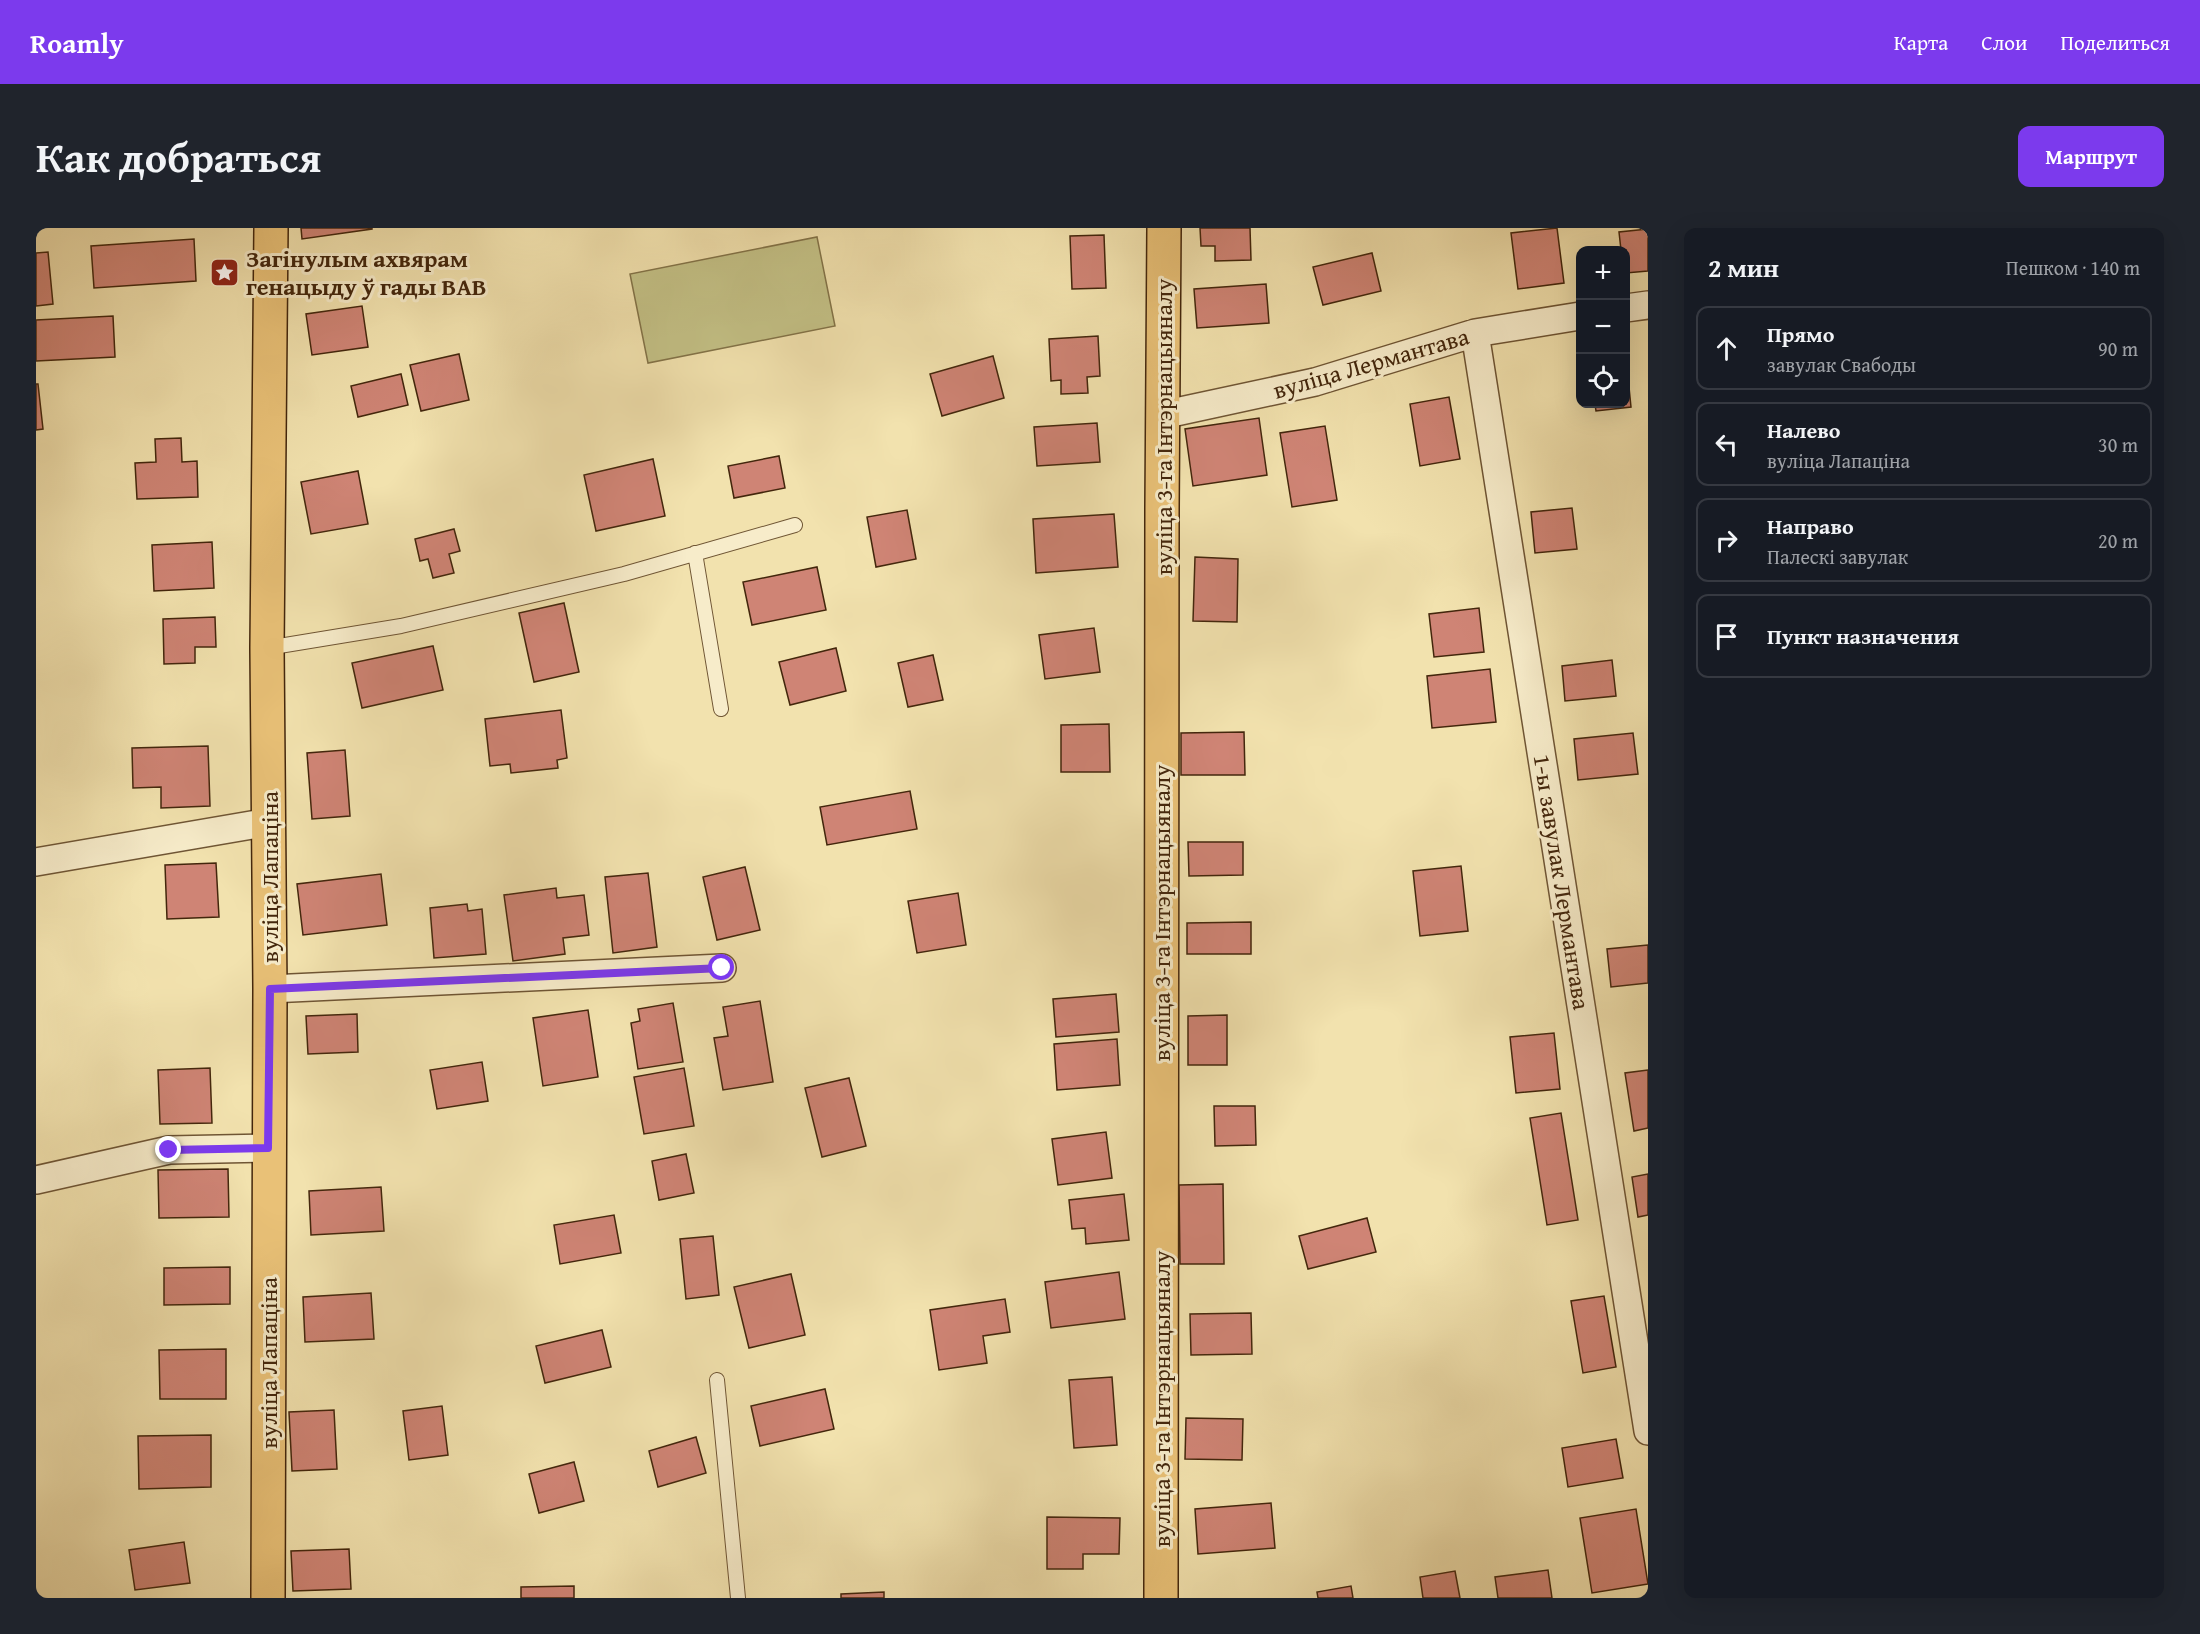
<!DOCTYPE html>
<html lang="ru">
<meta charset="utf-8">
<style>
body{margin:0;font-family:"Gentium Book Plus",serif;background:#20242c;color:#f1f3f6}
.controls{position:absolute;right:18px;top:18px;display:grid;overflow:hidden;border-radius:12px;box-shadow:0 6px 24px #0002}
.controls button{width:54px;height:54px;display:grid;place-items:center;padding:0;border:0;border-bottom:2px solid #363941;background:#171b24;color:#f1f3f6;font:30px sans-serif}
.stop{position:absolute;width:18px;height:18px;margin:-14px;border:4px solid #7c3aed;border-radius:50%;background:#fff}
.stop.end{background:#7c3aed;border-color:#fff;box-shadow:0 2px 6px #0008}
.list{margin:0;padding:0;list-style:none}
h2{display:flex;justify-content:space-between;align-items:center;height:78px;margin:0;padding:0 24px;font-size:26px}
h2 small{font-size:20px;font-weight:400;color:#9ea1a6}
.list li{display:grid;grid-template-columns:39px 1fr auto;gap:18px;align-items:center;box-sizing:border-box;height:84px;margin:0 12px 12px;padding:0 12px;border:2px solid #363941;border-radius:12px}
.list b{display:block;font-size:22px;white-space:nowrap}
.list p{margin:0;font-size:20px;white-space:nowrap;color:#9ea1a6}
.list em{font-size:20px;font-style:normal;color:#9ea1a6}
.icon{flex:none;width:33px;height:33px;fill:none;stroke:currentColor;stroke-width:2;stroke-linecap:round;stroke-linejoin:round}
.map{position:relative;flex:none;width:1612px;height:1370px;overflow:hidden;border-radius:12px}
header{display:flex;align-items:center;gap:36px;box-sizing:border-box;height:84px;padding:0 30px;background:#7c3aed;color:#fff}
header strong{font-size:28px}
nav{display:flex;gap:33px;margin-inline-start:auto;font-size:21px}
.intro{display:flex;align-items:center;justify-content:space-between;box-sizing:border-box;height:144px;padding:0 36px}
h1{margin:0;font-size:42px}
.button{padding:15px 27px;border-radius:12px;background:#7c3aed;color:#fff;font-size:21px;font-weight:700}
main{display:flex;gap:36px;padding:0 36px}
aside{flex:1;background:#171b24;border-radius:12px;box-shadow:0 6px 24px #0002}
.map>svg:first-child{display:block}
</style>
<header>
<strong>Roamly</strong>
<nav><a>Карта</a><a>Слои</a><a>Поделиться</a></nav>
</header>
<div class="intro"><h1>Как добраться</h1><a class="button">Маршрут</a></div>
<main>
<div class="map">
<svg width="1612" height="1370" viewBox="0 0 1612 1370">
<rect width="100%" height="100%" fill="#f2e2ae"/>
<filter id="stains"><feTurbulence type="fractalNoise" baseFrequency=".00333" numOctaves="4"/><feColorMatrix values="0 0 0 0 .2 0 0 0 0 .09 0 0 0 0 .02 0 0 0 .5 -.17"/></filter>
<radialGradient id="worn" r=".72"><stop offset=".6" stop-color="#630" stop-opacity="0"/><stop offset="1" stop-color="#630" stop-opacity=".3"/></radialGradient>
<!-- green -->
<path fill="#c3c085" stroke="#837348" stroke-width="1.5" d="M 781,9 L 799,98 L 612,135 L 594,46 Z"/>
<!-- building -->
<path fill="#cf8475" stroke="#43260c" stroke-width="1.5" d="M 265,0 L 336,0 L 336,1 L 266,11 Z
M 1164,0 L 1214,0 L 1215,32 L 1179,33 L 1179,18 L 1165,18 Z
M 1521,0 L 1528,55 L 1482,61 L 1475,5 Z
M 1612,1 L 1612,43 L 1590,45 L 1590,22 L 1585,22 L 1583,4 Z
M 1068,7 L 1070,60 L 1036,61 L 1034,8 Z
M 158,11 L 160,53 L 58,60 L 55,18 Z
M 12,24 L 17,76 L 0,78 L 0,25 Z
M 1336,25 L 1345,63 L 1287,77 L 1277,39 Z
M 1230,56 L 1233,95 L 1161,100 L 1158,61 Z
M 326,78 L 332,119 L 276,127 L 270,86 Z
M 77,88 L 79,129 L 0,133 L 0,92 Z
M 1062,108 L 1064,148 L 1051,149 L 1052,165 L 1025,166 L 1025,152 L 1015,153 L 1013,111 Z
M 423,126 L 433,172 L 385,183 L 374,137 Z
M 957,128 L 968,170 L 906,188 L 894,146 Z
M 1590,129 L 1595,179 L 1560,183 L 1559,176 L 1590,176 Z
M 365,146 L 372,177 L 322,189 L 315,158 Z
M 0,156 L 2,156 L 7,201 L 0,202 Z
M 1413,169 L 1424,231 L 1384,238 L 1374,176 Z
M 1223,190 L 1231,247 L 1157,258 L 1149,201 Z
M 1061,195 L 1064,234 L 1001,238 L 998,199 Z
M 1289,198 L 1301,272 L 1256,279 L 1244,205 Z
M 145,210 L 146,234 L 161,233 L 162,269 L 101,271 L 99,235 L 120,234 L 119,211 Z
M 743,228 L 749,260 L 698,270 L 692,238 Z
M 617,231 L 629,288 L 560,303 L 548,247 Z
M 322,243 L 332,296 L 275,306 L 265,254 Z
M 1536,280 L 1541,321 L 1499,325 L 1495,284 Z
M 871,282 L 880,331 L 840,339 L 831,289 Z
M 1078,286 L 1082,339 L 1000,345 L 997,291 Z
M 418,301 L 424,323 L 413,326 L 418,345 L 397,350 L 392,331 L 384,333 L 379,311 Z
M 176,314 L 178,360 L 118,363 L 116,317 Z
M 1159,329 L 1202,331 L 1201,394 L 1157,393 Z
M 781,339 L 790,382 L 716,397 L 707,354 Z
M 528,375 L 543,444 L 498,454 L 483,385 Z
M 1443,380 L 1448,424 L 1398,429 L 1393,386 Z
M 179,389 L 180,419 L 159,419 L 159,435 L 128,436 L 127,391 Z
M 1058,400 L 1064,444 L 1009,451 L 1003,407 Z
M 397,418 L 407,462 L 326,480 L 316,435 Z
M 800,420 L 810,463 L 754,477 L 743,434 Z
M 897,427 L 907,472 L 872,479 L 862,435 Z
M 1576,432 L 1580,468 L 1529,473 L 1526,438 Z
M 1454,441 L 1460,494 L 1396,500 L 1391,448 Z
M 525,482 L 531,530 L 521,532 L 522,540 L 475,545 L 474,536 L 454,538 L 449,491 Z
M 1073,496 L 1074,544 L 1025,544 L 1025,497 Z
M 1208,504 L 1209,547 L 1145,547 L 1145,505 Z
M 1597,505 L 1602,546 L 1542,552 L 1538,511 Z
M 172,518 L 174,578 L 125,580 L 125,559 L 97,560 L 96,520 Z
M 309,522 L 314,588 L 276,591 L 271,525 Z
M 874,563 L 881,601 L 791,617 L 784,579 Z
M 1152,614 L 1207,614 L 1207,647 L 1153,648 Z
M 180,635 L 183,689 L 131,691 L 129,637 Z
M 1425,638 L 1432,703 L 1384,708 L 1377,643 Z
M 709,639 L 724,702 L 681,712 L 667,649 Z
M 612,645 L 621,719 L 577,725 L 569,649 Z
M 345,646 L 351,697 L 267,707 L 261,656 Z
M 520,660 L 521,670 L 548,667 L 553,707 L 527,710 L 529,726 L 477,733 L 468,667 Z
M 922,665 L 930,717 L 881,725 L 872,673 Z
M 431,676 L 432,683 L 446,681 L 450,726 L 398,730 L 394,680 Z
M 1215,694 L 1215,726 L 1151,726 L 1151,695 Z
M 1612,717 L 1612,755 L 1575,759 L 1571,721 Z
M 1080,766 L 1083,804 L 1020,809 L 1017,771 Z
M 724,773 L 737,854 L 687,862 L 678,810 L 692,808 L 687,779 Z
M 637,775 L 647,834 L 602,841 L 595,795 L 604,793 L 602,781 Z
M 552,782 L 562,849 L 507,858 L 497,790 Z
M 321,786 L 322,824 L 272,826 L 270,788 Z
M 1191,787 L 1191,837 L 1152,837 L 1152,788 Z
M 1518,805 L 1524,861 L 1480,865 L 1474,809 Z
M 1081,811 L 1084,857 L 1021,862 L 1018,816 Z
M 446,834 L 452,873 L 401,881 L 394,842 Z
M 174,840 L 176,895 L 124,896 L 122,842 Z
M 648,840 L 658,898 L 608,906 L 598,849 Z
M 1612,842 L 1612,900 L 1598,903 L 1589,845 Z
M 813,850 L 830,918 L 786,929 L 769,860 Z
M 1178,878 L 1219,878 L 1220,917 L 1179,918 Z
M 1525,885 L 1542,992 L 1511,997 L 1494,890 Z
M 1070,904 L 1076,950 L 1022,957 L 1016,911 Z
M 650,926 L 658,965 L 623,972 L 616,933 Z
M 192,941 L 193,989 L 123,990 L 122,942 Z
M 1612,946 L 1612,987 L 1602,989 L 1596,949 Z
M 1187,956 L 1188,1036 L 1144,1036 L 1143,957 Z
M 345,959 L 348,1003 L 275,1007 L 273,963 Z
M 1088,966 L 1093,1012 L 1050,1016 L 1049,1000 L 1036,1001 L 1033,972 Z
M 578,987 L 585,1025 L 524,1036 L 518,997 Z
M 1331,990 L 1340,1024 L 1272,1041 L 1263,1008 Z
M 677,1008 L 683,1067 L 650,1071 L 644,1011 Z
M 194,1039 L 194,1076 L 128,1077 L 128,1040 Z
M 1083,1044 L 1089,1091 L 1015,1100 L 1009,1054 Z
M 755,1046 L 769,1107 L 713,1120 L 698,1059 Z
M 335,1065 L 338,1111 L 269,1114 L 267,1069 Z
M 1568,1068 L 1580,1139 L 1547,1145 L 1535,1073 Z
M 969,1071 L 974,1104 L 947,1108 L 951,1135 L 903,1142 L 894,1082 Z
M 1215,1085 L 1216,1126 L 1155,1127 L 1154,1086 Z
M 566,1102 L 575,1139 L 509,1155 L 500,1118 Z
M 190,1121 L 190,1171 L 124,1171 L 123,1122 Z
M 1076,1149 L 1081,1217 L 1038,1220 L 1033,1152 Z
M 789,1161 L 798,1201 L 724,1218 L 715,1178 Z
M 406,1178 L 412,1227 L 373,1232 L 367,1183 Z
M 298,1182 L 301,1241 L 256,1243 L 253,1184 Z
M 1150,1190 L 1207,1191 L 1206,1232 L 1149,1231 Z
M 175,1207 L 175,1259 L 103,1261 L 102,1208 Z
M 660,1209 L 670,1245 L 622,1259 L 613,1223 Z
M 1580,1211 L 1587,1250 L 1532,1259 L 1526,1220 Z
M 538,1234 L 548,1273 L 503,1285 L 493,1246 Z
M 1235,1275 L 1239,1320 L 1162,1326 L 1159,1281 Z
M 1600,1281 L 1612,1356 L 1556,1365 L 1544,1290 Z
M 1011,1289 L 1084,1290 L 1083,1326 L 1047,1326 L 1047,1341 L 1011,1341 Z
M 148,1314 L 154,1355 L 99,1362 L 93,1322 Z
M 313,1321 L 315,1361 L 257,1363 L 255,1323 Z
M 1512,1342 L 1516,1370 L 1462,1370 L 1459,1349 Z
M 1419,1343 L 1424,1370 L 1387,1370 L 1384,1349 Z
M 538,1358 L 538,1370 L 485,1370 L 485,1359 Z
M 1315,1358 L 1317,1370 L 1282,1370 L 1281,1364 Z
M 848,1364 L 848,1370 L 805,1370 L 805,1366 Z"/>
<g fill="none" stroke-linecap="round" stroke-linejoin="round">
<defs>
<path id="service" d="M 659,325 L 685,481
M 231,420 L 365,398 L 588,346 L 759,297
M 681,1152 L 702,1370"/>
<path id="minor" d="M 1590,80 L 1612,77
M 1439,105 L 1612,1203
M 1126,187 L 1279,154 L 1439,105 L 1544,88
M 0,634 L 233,594
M 234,761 L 686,740
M 0,952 L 133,922 L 232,920"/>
<path id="primary" d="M 232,1370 L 234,761 L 231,420 L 235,0
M 1125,1370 L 1126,279 L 1128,0"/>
</defs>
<!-- service casing -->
<use href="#service" stroke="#6f5534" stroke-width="16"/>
<!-- minor casing -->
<use href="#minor" stroke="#6f5534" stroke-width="30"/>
<!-- primary casing -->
<use href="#primary" stroke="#43260c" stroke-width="36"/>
<!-- service -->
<use href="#service" stroke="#f7ecca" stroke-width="14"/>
<!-- minor -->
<use href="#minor" stroke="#f7ecca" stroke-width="27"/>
<!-- primary -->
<use href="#primary" stroke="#e9c177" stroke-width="33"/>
</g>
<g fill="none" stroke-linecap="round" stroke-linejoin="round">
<!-- route -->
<path stroke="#7c3aed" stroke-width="8" d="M 133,922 L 232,920 L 234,761 L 686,740"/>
</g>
<!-- icons -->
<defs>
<symbol id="sight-square" viewBox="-11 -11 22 22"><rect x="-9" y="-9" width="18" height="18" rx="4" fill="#8f2418" stroke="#f7ecca"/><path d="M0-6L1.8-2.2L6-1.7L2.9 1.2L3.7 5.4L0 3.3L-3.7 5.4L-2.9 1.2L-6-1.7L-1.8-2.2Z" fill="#fff"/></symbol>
</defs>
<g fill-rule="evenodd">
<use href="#sight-square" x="172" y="28" width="33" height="33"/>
</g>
<g text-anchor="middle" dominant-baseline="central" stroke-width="6" stroke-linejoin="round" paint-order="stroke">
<!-- poi labels -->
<g font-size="24" font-weight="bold" fill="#43260c" stroke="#f7ecca" text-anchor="start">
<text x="210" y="30">Загінулым ахвярам<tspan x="210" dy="28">генацыду ў гады ВАВ</tspan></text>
</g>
<!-- street labels -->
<g font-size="24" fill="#43260c" stroke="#f7ecca">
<text transform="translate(1335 135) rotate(-16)">вуліца Лермантава</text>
<text transform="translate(1127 199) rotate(-90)">вуліца 3-га Інтэрнацыяналу</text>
<text transform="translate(233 649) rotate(-90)">вуліца Лапаціна</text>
<text transform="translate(1526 654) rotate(81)">1-ы завулак Лермантава</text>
<text transform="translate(1125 685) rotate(-90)">вуліца 3-га Інтэрнацыяналу</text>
<text transform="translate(232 1135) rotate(-90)">вуліца Лапаціна</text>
<text transform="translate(1125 1171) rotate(-90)">вуліца 3-га Інтэрнацыяналу</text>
</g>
</g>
<rect width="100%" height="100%" filter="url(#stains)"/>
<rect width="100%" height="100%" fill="url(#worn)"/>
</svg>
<div class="controls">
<button>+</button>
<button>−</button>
<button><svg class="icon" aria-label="locate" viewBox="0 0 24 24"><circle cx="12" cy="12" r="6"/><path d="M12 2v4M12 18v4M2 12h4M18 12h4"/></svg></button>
</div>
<div class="stop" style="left:686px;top:740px"></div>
<div class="stop end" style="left:133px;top:922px"></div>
</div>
<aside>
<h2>2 мин<small>Пешком · 140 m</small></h2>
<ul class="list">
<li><svg class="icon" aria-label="ahead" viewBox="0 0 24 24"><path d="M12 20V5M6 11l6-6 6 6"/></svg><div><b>Прямо</b><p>завулак Свабоды</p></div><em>90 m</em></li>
<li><svg class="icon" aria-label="left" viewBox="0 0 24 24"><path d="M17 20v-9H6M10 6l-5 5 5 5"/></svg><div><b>Налево</b><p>вуліца Лапаціна</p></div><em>30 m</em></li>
<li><svg class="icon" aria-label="right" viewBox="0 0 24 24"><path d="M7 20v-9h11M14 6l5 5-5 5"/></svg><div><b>Направо</b><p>Палескі завулак</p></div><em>20 m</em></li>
<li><svg class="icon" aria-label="arrive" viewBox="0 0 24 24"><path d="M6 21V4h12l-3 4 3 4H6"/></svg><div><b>Пункт назначения</b></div></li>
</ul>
</aside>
</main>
